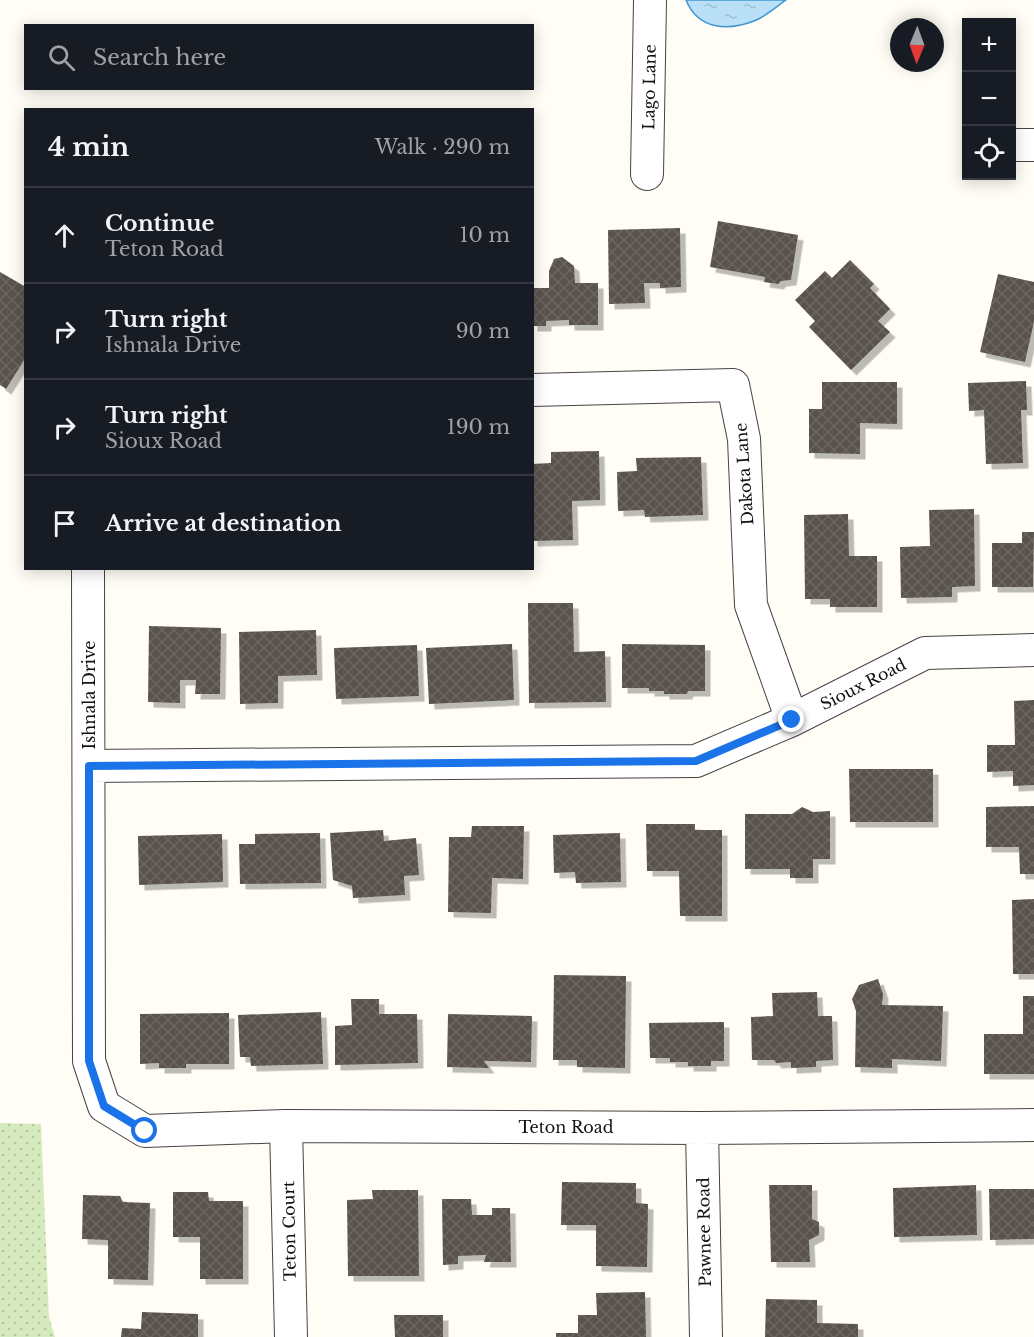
<!DOCTYPE html>
<meta charset="utf-8">
<style>
body{margin:0;font-family:"Libre Baskerville",serif;background:#242831;color:#f1f3f6}
.controls{position:absolute;right:18px;top:18px;display:grid;overflow:hidden;border-radius:0px;box-shadow:0 3px 15px #0003}
.controls button{width:54px;height:54px;display:grid;place-items:center;padding:0;border:0;border-bottom:2px solid #363941;background:#171b24;color:#f1f3f6;font:30px sans-serif}
.compass{position:absolute;left:890px;top:18px;width:54px;height:54px;border-radius:50%;background:#171b24;box-shadow:0 3px 15px #0003;rotate:181deg}
.stop{position:absolute;width:18px;height:18px;margin:-14px;border:4px solid #1a73e8;border-radius:50%;background:#fff}
.stop.end{background:#1a73e8;border-color:#fff;box-shadow:0 2px 6px #0008}
.list{margin:0;padding:0;list-style:none}
h2{display:flex;justify-content:space-between;align-items:center;height:78px;margin:0;padding:0 24px;font-size:26px}
h2 small{font-size:20px;font-weight:400;color:#9ea1a6}
.list li{display:grid;grid-template-columns:39px 1fr auto;gap:18px;align-items:center;box-sizing:border-box;height:96px;padding:0 24px;border-top:2px solid #363941}
.list b{display:block;font-size:22px;white-space:nowrap}
.list p{margin:0;font-size:20px;white-space:nowrap;color:#9ea1a6}
.list em{font-size:20px;font-style:normal;color:#9ea1a6}
.icon{flex:none;width:33px;height:33px;fill:none;stroke:currentColor;stroke-width:2;stroke-linecap:round;stroke-linejoin:round}
.map{position:relative;flex:none;width:1034px;height:1337px;overflow:hidden}
.search{position:absolute;background:#171b24;box-shadow:0 3px 15px #0003;left:24px;top:24px;width:510px;height:66px;display:flex;align-items:center;gap:15px;box-sizing:border-box;padding:0 21px;border-radius:0px;color:#9ea1a6;font-size:22px}
.panel{position:absolute;background:#171b24;box-shadow:0 3px 15px #0003;left:24px;top:108px;width:510px;height:462px;border-radius:0px}
.map>svg:first-child{display:block}
</style>
<div class="map">
<svg width="1034" height="1337" viewBox="0 0 1034 1337">
<defs>
<pattern id="grass-dots" width="8" height="8" patternUnits="userSpaceOnUse" patternTransform="scale(1.5)"><rect width="8" height="8" fill="#d5ebbd"/><path d="M2 2h.1M6 6h.1" fill="none" stroke="#b6c8a1" stroke-width="1.8" stroke-linecap="round"/></pattern>
<pattern id="water-ripples" width="26" height="14" patternUnits="userSpaceOnUse" patternTransform="scale(1.5)"><rect width="26" height="14" fill="#b9e0f7"/><path d="M2 4q2-2 4 0t4 0M15 11q2-2 4 0t4 0" fill="none" stroke="#9ebfd3"/></pattern>
<pattern id="building-cross-hatch" width="8" height="8" patternUnits="userSpaceOnUse" patternTransform="scale(1.5)"><rect width="8" height="8" fill="#5a524d"/><path d="M0 0l8 8M0 8l8-8" fill="none" stroke="#6d6662"/></pattern>
<filter id="shadow"><feDropShadow dx="5.5" dy="5.5" stdDeviation="0" flood-color="#0004"/></filter>
</defs>
<rect width="100%" height="100%" fill="#fffdf5"/>
<!-- grass -->
<path fill="url(#grass-dots)" d="M 0,1123 L 41,1124 L 49,1317 L 55,1337 L 0,1337 Z"/>
<!-- water -->
<path fill="url(#water-ripples)" stroke="#3f96cf" stroke-width="1.5" d="M 686,0 L 786,0 C 776,7 765,17 754,21 C 728,31 698,30 686,0 Z"/>
<!-- building -->
<path fill="url(#building-cross-hatch)" filter="url(#shadow)" d="M 718,221 L 798,235 L 791,280 L 781,281 L 778,284 L 764,282 L 765,277 L 710,267 Z
M 680,228 L 681,287 L 660,288 L 660,283 L 644,283 L 645,303 L 609,304 L 608,230 Z
M 562,257 L 574,266 L 575,283 L 598,283 L 598,325 L 569,325 L 569,320 L 546,321 L 546,326 L 532,326 L 532,288 L 549,288 L 549,271 L 554,259 Z
M 850,260 L 874,284 L 870,288 L 890,309 L 878,321 L 890,332 L 851,370 L 809,327 L 815,321 L 795,300 L 825,271 L 832,278 Z
M 0,272 L 26,287 L 26,357 L 6,389 L 0,385 Z
M 998,274 L 1034,282 L 1034,322 L 1025,362 L 980,352 Z
M 1026,381 L 1027,410 L 1021,410 L 1023,463 L 986,464 L 984,410 L 969,411 L 968,383 Z
M 822,382 L 897,382 L 897,424 L 860,423 L 860,454 L 809,453 L 809,409 L 822,409 Z
M 599,451 L 600,500 L 572,501 L 573,540 L 532,541 L 532,464 L 551,463 L 551,452 Z
M 701,457 L 703,515 L 645,517 L 644,510 L 618,511 L 617,472 L 637,471 L 636,458 Z
M 974,509 L 975,586 L 952,587 L 952,597 L 901,598 L 900,547 L 930,546 L 929,510 Z
M 848,514 L 849,556 L 877,556 L 877,607 L 830,607 L 830,599 L 805,599 L 804,515 Z
M 1022,532 L 1034,532 L 1033,587 L 992,587 L 992,543 L 1022,543 Z
M 528,603 L 573,603 L 574,652 L 605,651 L 606,702 L 529,703 Z
M 149,626 L 221,628 L 220,694 L 195,694 L 196,680 L 180,680 L 180,703 L 148,702 Z
M 316,630 L 317,675 L 278,676 L 278,703 L 240,704 L 239,632 Z
M 512,644 L 514,700 L 429,704 L 426,648 Z
M 622,644 L 705,645 L 705,691 L 688,691 L 687,694 L 664,694 L 664,691 L 649,691 L 649,688 L 622,688 Z
M 417,645 L 419,696 L 336,699 L 334,648 Z
M 1034,700 L 1034,785 L 1013,786 L 1013,771 L 987,772 L 987,745 L 1015,745 L 1014,701 Z
M 849,769 L 933,769 L 933,822 L 850,822 Z
M 1034,806 L 1034,874 L 1020,874 L 1019,847 L 986,847 L 986,807 Z
M 802,807 L 813,812 L 830,811 L 830,859 L 813,859 L 813,878 L 790,878 L 790,869 L 745,869 L 745,814 L 792,814 Z
M 646,824 L 695,824 L 695,830 L 722,830 L 722,916 L 680,916 L 679,871 L 647,871 Z
M 472,826 L 524,826 L 523,879 L 492,878 L 491,913 L 448,912 L 449,837 L 471,837 Z
M 383,830 L 384,841 L 416,838 L 419,875 L 404,876 L 405,895 L 353,898 L 352,886 L 333,880 L 330,833 Z
M 320,833 L 321,883 L 240,884 L 239,844 L 255,844 L 255,834 Z
M 620,833 L 621,882 L 576,883 L 575,872 L 554,873 L 553,835 Z
M 222,834 L 223,882 L 139,885 L 138,836 Z
M 1034,899 L 1034,974 L 1013,974 L 1012,900 Z
M 554,975 L 626,976 L 625,1068 L 577,1067 L 577,1060 L 553,1060 Z
M 878,979 L 883,994 L 882,1005 L 943,1006 L 941,1061 L 892,1059 L 892,1068 L 855,1067 L 856,1011 L 852,999 L 859,985 Z
M 817,992 L 818,1016 L 832,1016 L 833,1060 L 816,1061 L 816,1067 L 791,1068 L 791,1062 L 776,1063 L 774,1060 L 752,1060 L 751,1017 L 773,1016 L 772,993 Z
M 1023,996 L 1034,996 L 1034,1074 L 984,1074 L 984,1034 L 1023,1034 Z
M 351,999 L 379,999 L 379,1014 L 417,1014 L 418,1063 L 335,1065 L 335,1026 L 352,1025 Z
M 321,1012 L 323,1064 L 251,1066 L 250,1057 L 240,1057 L 238,1015 Z
M 229,1013 L 229,1064 L 186,1064 L 186,1068 L 159,1068 L 159,1063 L 140,1064 L 140,1014 Z
M 448,1014 L 532,1016 L 531,1062 L 484,1061 L 489,1068 L 447,1067 Z
M 724,1022 L 724,1061 L 711,1061 L 711,1066 L 688,1066 L 688,1062 L 670,1062 L 670,1058 L 650,1058 L 649,1023 Z
M 562,1182 L 636,1183 L 636,1203 L 648,1204 L 647,1267 L 596,1266 L 596,1225 L 561,1225 Z
M 769,1185 L 812,1185 L 812,1219 L 819,1222 L 819,1235 L 809,1240 L 810,1262 L 771,1262 Z
M 976,1185 L 977,1235 L 894,1237 L 893,1188 Z
M 989,1189 L 1034,1189 L 1034,1239 L 990,1240 Z
M 372,1190 L 418,1190 L 419,1276 L 348,1276 L 347,1200 L 373,1199 Z
M 173,1192 L 208,1192 L 209,1201 L 243,1201 L 243,1279 L 200,1279 L 200,1237 L 173,1237 Z
M 83,1195 L 120,1196 L 123,1202 L 150,1203 L 148,1280 L 108,1279 L 108,1240 L 82,1239 Z
M 442,1199 L 471,1199 L 472,1215 L 492,1215 L 492,1208 L 510,1208 L 511,1262 L 484,1262 L 486,1255 L 458,1256 L 458,1264 L 443,1265 Z
M 645,1292 L 646,1337 L 556,1337 L 556,1333 L 578,1333 L 578,1315 L 597,1315 L 596,1293 Z
M 766,1299 L 817,1300 L 817,1323 L 858,1324 L 858,1337 L 765,1337 Z
M 142,1312 L 198,1314 L 198,1337 L 121,1337 L 122,1328 L 141,1329 Z
M 394,1315 L 443,1315 L 443,1337 L 395,1337 Z"/>
<g fill="none" stroke-linecap="round" stroke-linejoin="round">
<defs>
<path id="minor" d="M 1012,145 L 1034,145
M 647,174 L 650,0
M 532,390 L 733,385 L 744,439 L 751,605 L 792,720
M 88,568 L 89,1061 L 104,1106 L 145,1131 L 286,1126 L 702,1128 L 1034,1125
M 89,766 L 696,761 L 792,720 L 925,653 L 1034,650
M 286,1126 L 291,1337
M 702,1128 L 706,1337"/>
</defs>
<!-- minor casing -->
<use href="#minor" stroke="#444" stroke-width="34"/>
<!-- minor -->
<use href="#minor" stroke="#fff" stroke-width="32"/>
</g>
<g fill="none" stroke-linecap="round" stroke-linejoin="round">
<!-- route -->
<path stroke="#1a73e8" stroke-width="8" d="M 145,1131 L 104,1106 L 89,1061 L 89,766 L 696,761 L 792,720"/>
</g>
<g text-anchor="middle" dominant-baseline="central" stroke-width="6" stroke-linejoin="round" paint-order="stroke">
<!-- street labels -->
<g font-size="16" fill="#111" stroke="#fff">
<text transform="translate(649 87) rotate(-89)">Lago Lane</text>
<text transform="translate(744 474) rotate(-94)">Dakota Lane</text>
<text transform="translate(863 684) rotate(-27)">Sioux Road</text>
<text transform="translate(89 695) rotate(-90)">Ishnala Drive</text>
<text x="566" y="1127">Teton Road</text>
<text transform="translate(289 1231) rotate(-91)">Teton Court</text>
<text transform="translate(704 1232) rotate(-91)">Pawnee Road</text>
</g>
</g>
</svg>
<div class="controls">
<button>+</button>
<button>−</button>
<button><svg class="icon" aria-label="locate" viewBox="0 0 24 24"><circle cx="12" cy="12" r="6"/><path d="M12 2v4M12 18v4M2 12h4M18 12h4"/></svg></button>
</div>
<svg class="compass" viewBox="-18 -18 36 36"><path d="M0-13l5 13h-10z" fill="#e53935"/><path d="M0 13l5-13h-10z" fill="#9ea1a6"/></svg>
<div class="stop" style="left:145px;top:1131px"></div>
<div class="stop end" style="left:792px;top:720px"></div>
<div class="search"><svg class="icon" aria-label="search" viewBox="0 0 24 24"><circle cx="10" cy="10" r="6"/><path d="M15 15l6 6"/></svg>Search here</div>
<section class="panel">
<h2>4 min<small>Walk · 290 m</small></h2>
<ul class="list">
<li><svg class="icon" aria-label="ahead" viewBox="0 0 24 24"><path d="M12 20V5M6 11l6-6 6 6"/></svg><div><b>Continue</b><p>Teton Road</p></div><em>10 m</em></li>
<li><svg class="icon" aria-label="right" viewBox="0 0 24 24"><path d="M7 20v-9h11M14 6l5 5-5 5"/></svg><div><b>Turn right</b><p>Ishnala Drive</p></div><em>90 m</em></li>
<li><svg class="icon" aria-label="right" viewBox="0 0 24 24"><path d="M7 20v-9h11M14 6l5 5-5 5"/></svg><div><b>Turn right</b><p>Sioux Road</p></div><em>190 m</em></li>
<li><svg class="icon" aria-label="arrive" viewBox="0 0 24 24"><path d="M6 21V4h12l-3 4 3 4H6"/></svg><div><b>Arrive at destination</b></div></li>
</ul>
</section>
</div>
